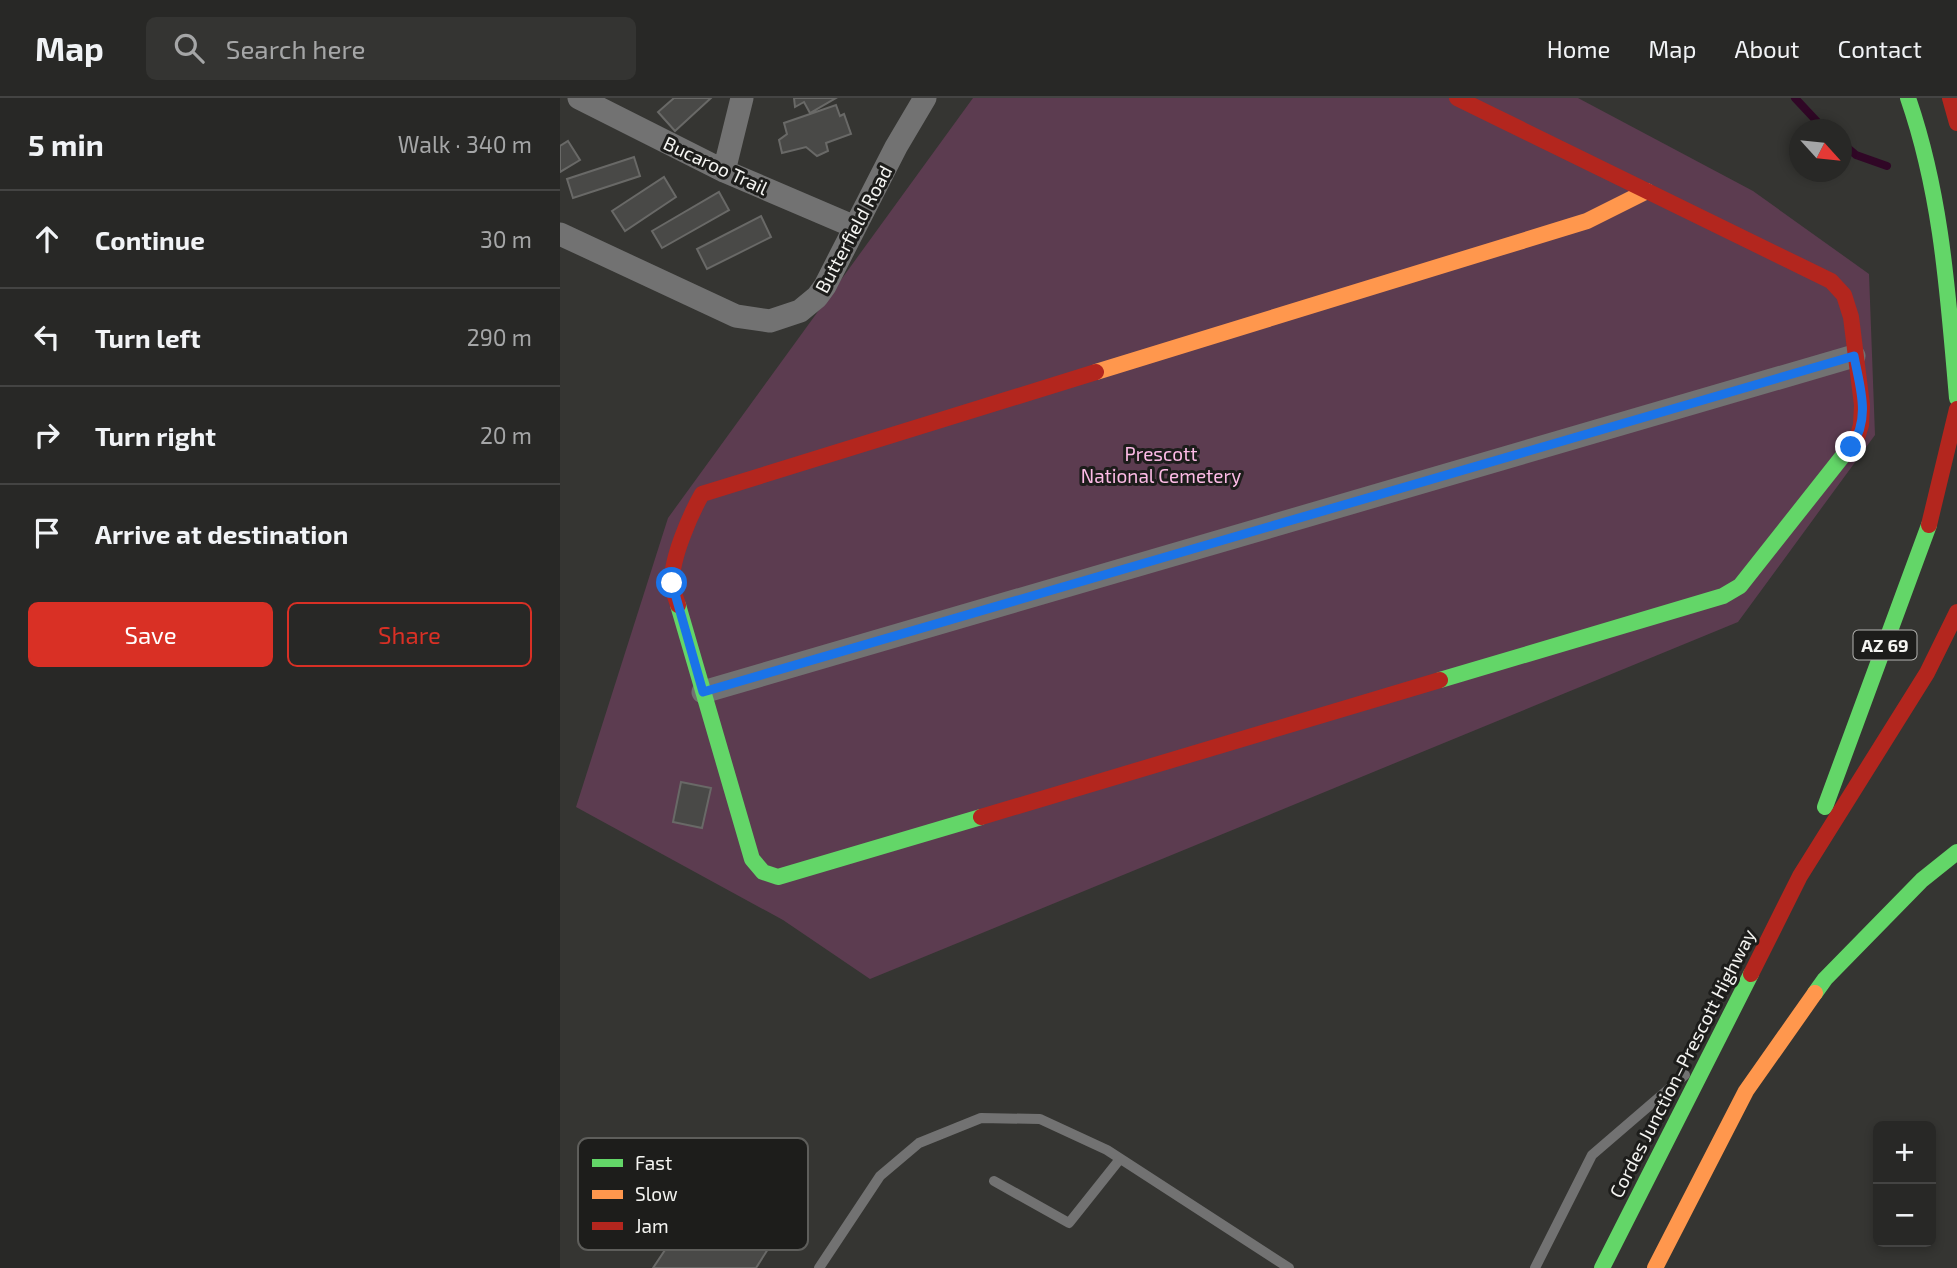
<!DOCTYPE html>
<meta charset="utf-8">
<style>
body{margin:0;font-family:"Exo 2",sans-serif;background:#343432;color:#f1f3f6}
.controls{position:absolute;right:21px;bottom:21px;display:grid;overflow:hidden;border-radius:10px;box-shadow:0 4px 10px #0003}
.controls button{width:63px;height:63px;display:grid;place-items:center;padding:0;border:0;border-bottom:2px solid #444443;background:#282826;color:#f1f3f6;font:35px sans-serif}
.compass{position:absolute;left:1229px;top:21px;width:63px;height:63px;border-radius:50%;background:#282826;box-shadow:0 4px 10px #0003;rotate:117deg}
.stop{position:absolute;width:21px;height:21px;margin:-16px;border:5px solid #1a73e8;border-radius:50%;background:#fff}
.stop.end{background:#1a73e8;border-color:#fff;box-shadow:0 2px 7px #0008}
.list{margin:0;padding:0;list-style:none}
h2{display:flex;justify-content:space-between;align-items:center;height:91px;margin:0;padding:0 28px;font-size:30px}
h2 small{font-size:23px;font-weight:400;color:#a5a6a7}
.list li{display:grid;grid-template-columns:46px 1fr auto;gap:21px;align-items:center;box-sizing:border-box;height:98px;padding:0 28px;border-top:2px solid #444443}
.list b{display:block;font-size:26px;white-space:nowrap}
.list em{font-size:23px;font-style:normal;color:#a5a6a7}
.actions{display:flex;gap:14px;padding:21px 28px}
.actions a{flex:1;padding:16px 0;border:2px solid #d93025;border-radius:10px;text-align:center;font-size:24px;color:#d93025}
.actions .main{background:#d93025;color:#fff}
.icon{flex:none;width:38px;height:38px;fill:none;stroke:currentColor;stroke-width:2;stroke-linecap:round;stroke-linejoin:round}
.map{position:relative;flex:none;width:1397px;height:1170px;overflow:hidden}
header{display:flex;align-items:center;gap:42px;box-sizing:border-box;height:98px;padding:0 35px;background:#282826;border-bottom:2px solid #444443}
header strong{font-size:33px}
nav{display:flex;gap:38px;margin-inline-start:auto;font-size:24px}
.search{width:490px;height:63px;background:#343432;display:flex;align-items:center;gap:18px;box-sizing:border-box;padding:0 24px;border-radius:10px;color:#a5a6a7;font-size:26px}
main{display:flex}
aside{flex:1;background:#282826}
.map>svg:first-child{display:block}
</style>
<header>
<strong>Map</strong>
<div class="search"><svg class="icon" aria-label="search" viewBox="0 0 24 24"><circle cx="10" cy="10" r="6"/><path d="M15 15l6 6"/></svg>Search here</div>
<nav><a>Home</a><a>Map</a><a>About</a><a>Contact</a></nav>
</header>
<main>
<aside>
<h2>5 min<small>Walk · 340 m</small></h2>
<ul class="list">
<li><svg class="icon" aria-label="ahead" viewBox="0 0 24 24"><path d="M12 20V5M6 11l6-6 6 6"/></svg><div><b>Continue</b></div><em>30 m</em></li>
<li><svg class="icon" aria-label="left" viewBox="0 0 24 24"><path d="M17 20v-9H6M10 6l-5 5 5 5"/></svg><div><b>Turn left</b></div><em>290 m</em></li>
<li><svg class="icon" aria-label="right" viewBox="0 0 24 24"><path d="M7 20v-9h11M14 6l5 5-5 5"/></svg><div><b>Turn right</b></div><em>20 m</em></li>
<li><svg class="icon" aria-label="arrive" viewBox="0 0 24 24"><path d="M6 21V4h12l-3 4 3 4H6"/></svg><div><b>Arrive at destination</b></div></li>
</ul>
<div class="actions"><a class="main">Save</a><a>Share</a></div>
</aside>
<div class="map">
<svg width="1397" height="1170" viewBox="0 0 1397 1170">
<rect width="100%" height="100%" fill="#353532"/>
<!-- green -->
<path fill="#5c3c50" d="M 413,0 L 1018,0 L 1193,93 L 1309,176 L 1315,337 L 1178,524 L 310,881 L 223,822 L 16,709 L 108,420 Z"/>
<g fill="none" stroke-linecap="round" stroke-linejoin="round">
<!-- stream -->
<path stroke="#300726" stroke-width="8" d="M 1235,0 L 1265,32
M 1282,45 L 1296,57 L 1327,68"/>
</g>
<!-- building -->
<path fill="#494947" stroke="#696967" stroke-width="2" d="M 114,0 L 151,0 L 115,33 L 98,14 Z
M 234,0 L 276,0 L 250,15 L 244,4 L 235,9 Z
M 276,7 L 280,18 L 284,16 L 291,36 L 266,45 L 268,53 L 257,58 L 246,49 L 222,55 L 219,42 L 227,36 L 224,25 Z
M 8,43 L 20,62 L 0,74 L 0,48 Z
M 74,59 L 80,78 L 13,100 L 7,81 Z
M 104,79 L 116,99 L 65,133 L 52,113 Z
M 159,94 L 169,112 L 102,150 L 92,133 Z
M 201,118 L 211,139 L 147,171 L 137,151 Z
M 121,684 L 151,690 L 142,730 L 113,724 Z
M 137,1104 L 208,1151 L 196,1170 L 93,1170 Z"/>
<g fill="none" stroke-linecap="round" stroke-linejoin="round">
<!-- lane -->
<path stroke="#727272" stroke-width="10" d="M 434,1083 L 509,1125 L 560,1061
M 259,1170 L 320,1078 L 359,1045 L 421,1020 L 480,1021 L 547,1052 L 729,1170
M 975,1170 L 1032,1057 L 1125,977"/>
<!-- street -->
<path stroke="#727272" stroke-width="23" d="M 19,0 L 164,73 L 295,129
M 164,73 L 182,0
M 0,136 L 176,218 L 210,223 L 240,213 L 257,199 L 265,188 L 336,49 L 365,0
M 143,594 L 1294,258"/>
<!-- fast -->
<path stroke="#63d668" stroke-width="16" d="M 1348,0 C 1382,98 1388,198 1397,300
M 118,507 L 192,761 L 203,774 L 218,779 L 421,719
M 880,582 L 1163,498 L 1180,488 L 1297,340
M 1265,709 L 1369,427
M 1255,895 L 1265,881 L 1362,782 L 1397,754
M 1042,1170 L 1191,876"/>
<!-- slow -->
<path stroke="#ff974d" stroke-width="16" d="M 536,274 L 1027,123 L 1087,93
M 1095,1170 L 1186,993 L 1255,895"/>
<!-- jam -->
<path stroke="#b3261e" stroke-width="16" d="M 897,0 L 1271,183 L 1284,197 L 1291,219 L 1302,307 L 1301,327 L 1297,340
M 1390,0 L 1397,25
M 1369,427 L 1397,311
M 118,507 C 116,500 112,492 112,485 C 111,461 130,417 142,396 L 536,274
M 421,719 L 880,582
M 1191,876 L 1240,778 L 1367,575 L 1397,514"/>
</g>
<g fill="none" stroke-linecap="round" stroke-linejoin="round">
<!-- route -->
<path stroke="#1a73e8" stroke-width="9" d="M 112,485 L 143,594 L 1294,258 C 1300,290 1311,320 1291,349"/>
</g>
<g text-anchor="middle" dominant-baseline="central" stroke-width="6" stroke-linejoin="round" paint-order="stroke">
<!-- shield labels -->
<rect fill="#1d1d1b" stroke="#b4b4b1" stroke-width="2" x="1293.5" y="532.5" width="63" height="29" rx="5"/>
<g font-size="18" font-weight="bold" fill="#f4f4f1">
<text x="1325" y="547">AZ 69</text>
</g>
<!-- street labels -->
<g font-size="19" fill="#f4f4f1" stroke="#1d1d1b">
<text transform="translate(156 67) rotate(25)">Bucaroo Trail</text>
<text transform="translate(293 131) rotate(-62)">Butterfield Road</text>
<text transform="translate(1122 965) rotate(-63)">Cordes Junction–Prescott Highway</text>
</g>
<!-- park labels -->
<g font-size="19" fill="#fdbbe6" stroke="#1d1d1b">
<text x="601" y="355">Prescott<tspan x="601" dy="22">National Cemetery</tspan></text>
</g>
</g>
<!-- legend -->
<rect x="18" y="1040" width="230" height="112" rx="10" fill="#1d1d1b" stroke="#5e5e5b" stroke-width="2"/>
<rect x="32" y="1061" width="31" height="8" fill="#63d668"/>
<rect x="32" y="1092" width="31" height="9" fill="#ff974d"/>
<rect x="32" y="1124" width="31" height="8" fill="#b3261e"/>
<g font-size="19" fill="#f4f4f1">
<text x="75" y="1072">Fast</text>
<text x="75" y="1103">Slow</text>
<text x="75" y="1135">Jam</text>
</g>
</svg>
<div class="controls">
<button>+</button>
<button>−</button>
</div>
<svg class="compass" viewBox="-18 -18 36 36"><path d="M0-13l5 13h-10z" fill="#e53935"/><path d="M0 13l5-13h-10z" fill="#a5a6a7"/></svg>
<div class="stop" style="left:112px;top:485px"></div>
<div class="stop end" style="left:1291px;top:349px"></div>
</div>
</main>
